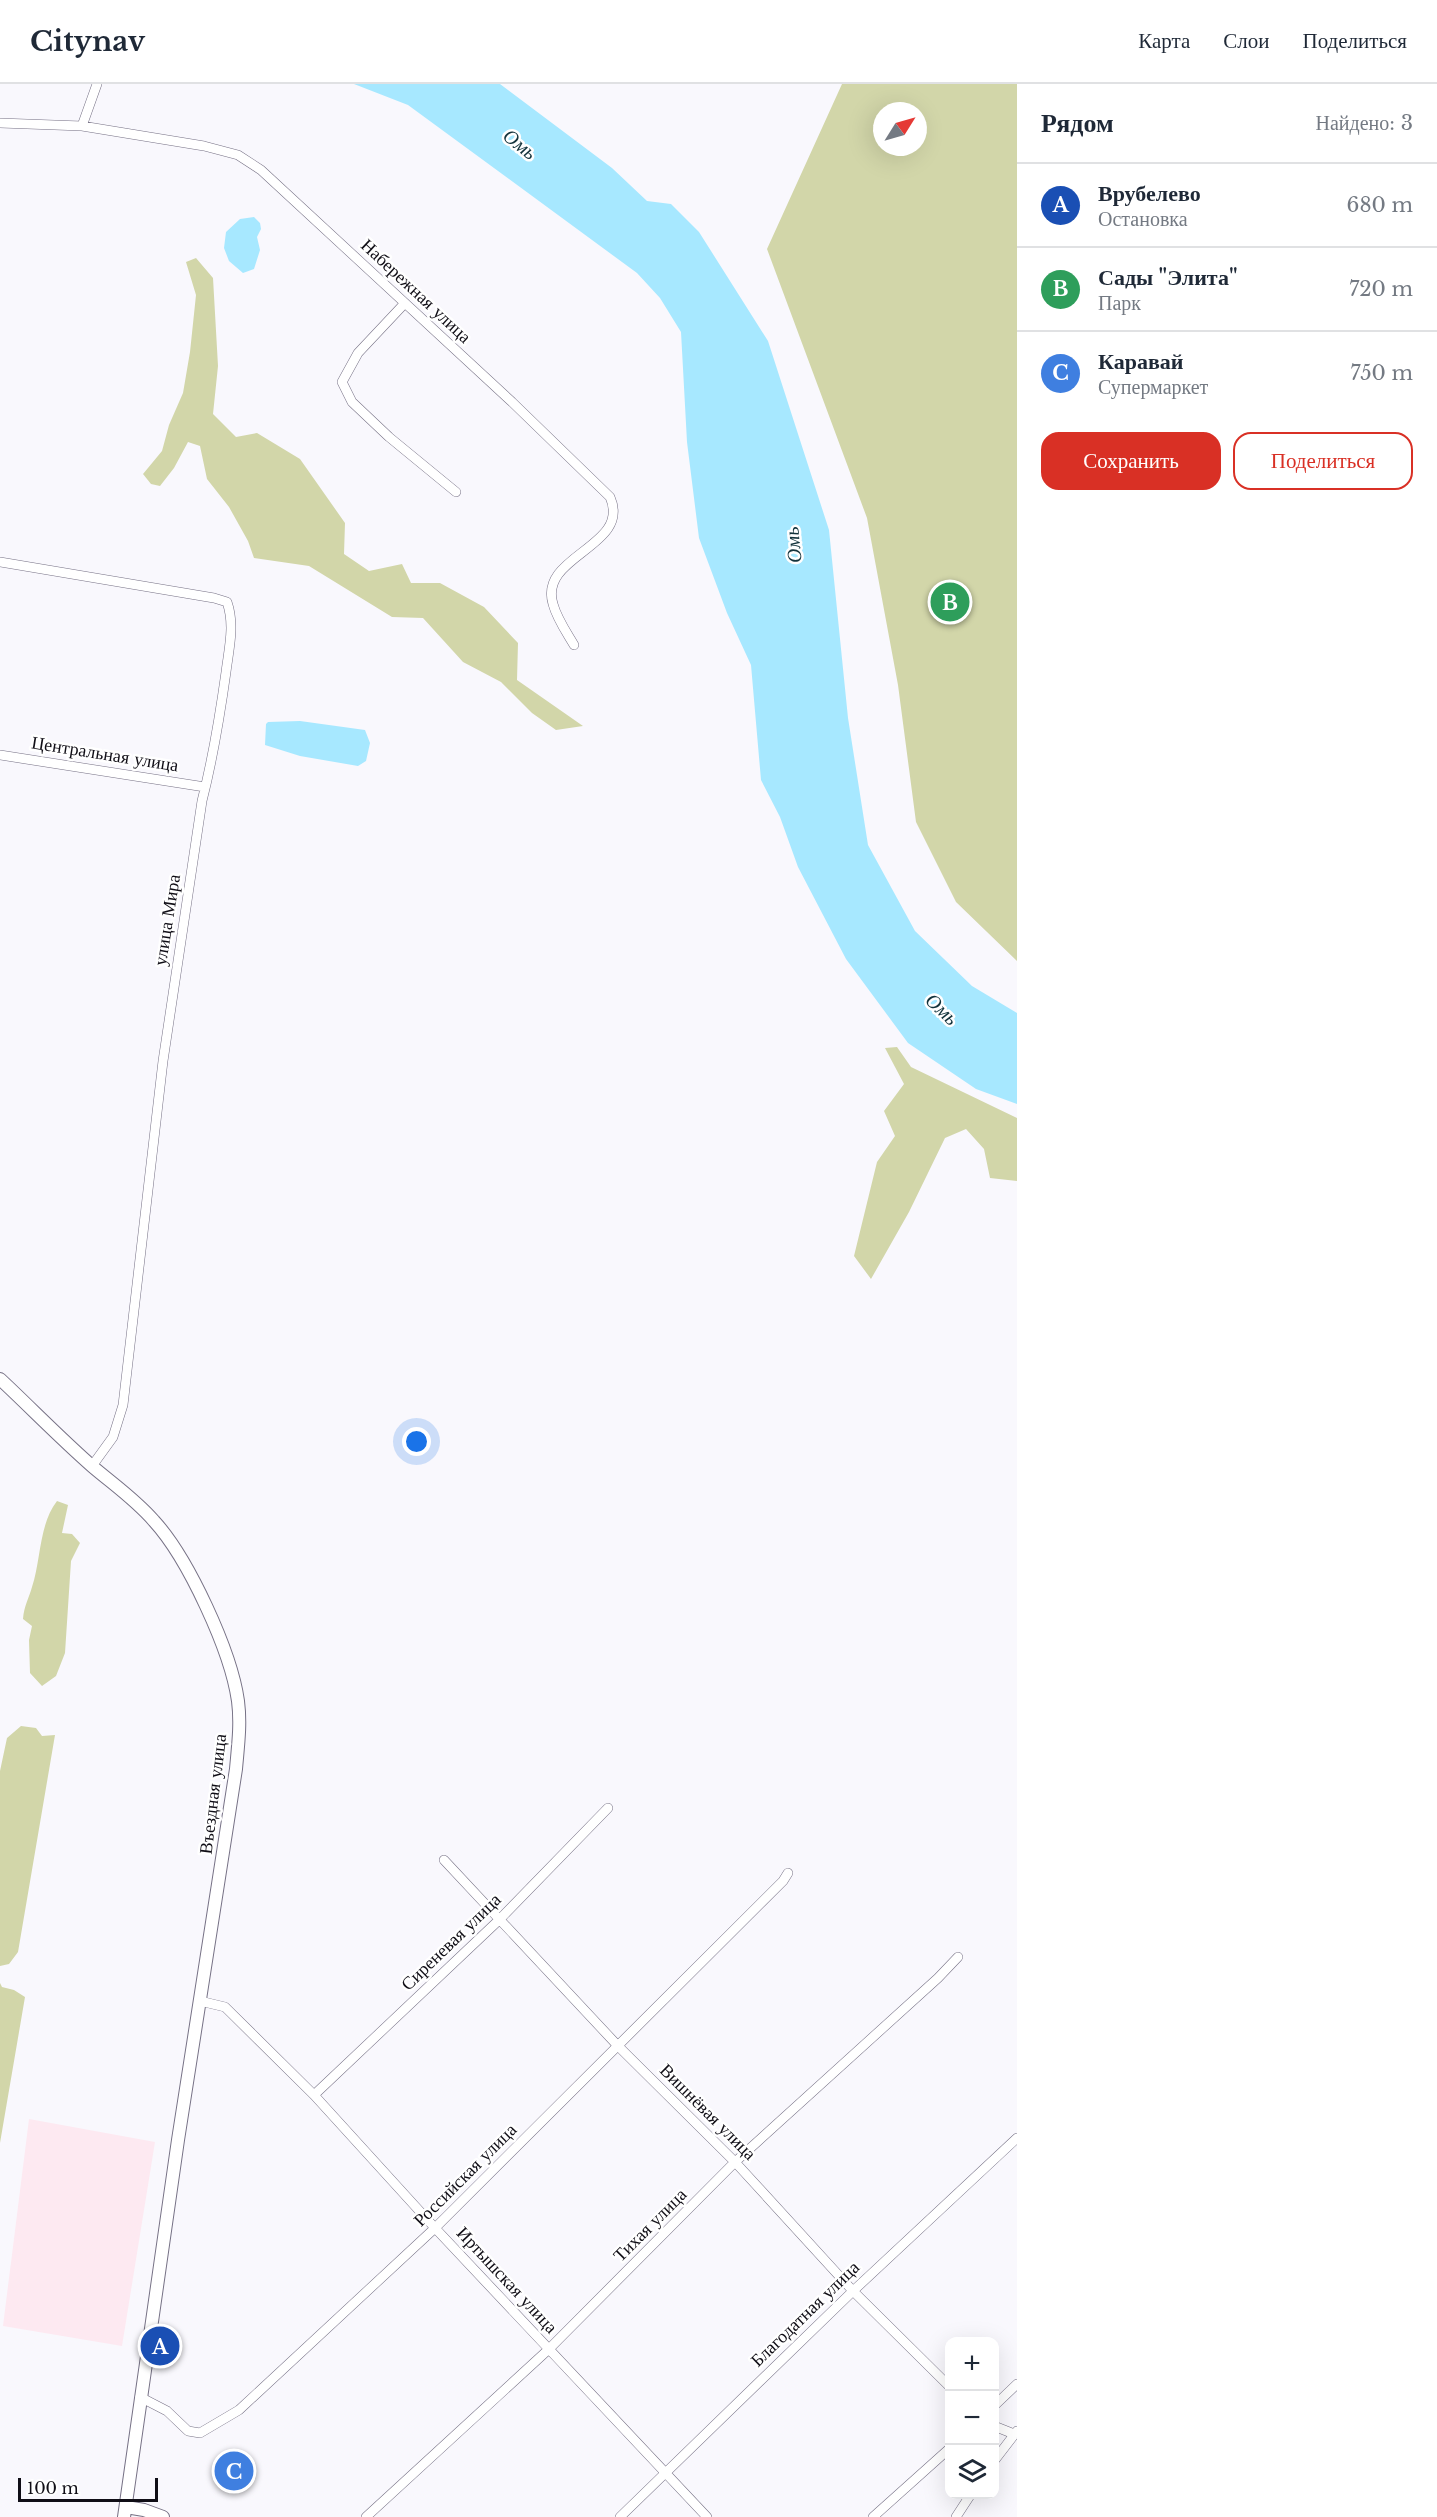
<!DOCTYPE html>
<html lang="ru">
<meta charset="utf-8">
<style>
body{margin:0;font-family:"Libre Baskerville",serif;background:#f6f6f7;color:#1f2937}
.controls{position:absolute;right:18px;bottom:18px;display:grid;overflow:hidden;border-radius:12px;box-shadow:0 6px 24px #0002}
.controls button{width:54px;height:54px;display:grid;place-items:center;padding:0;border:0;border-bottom:2px solid #e0e1e3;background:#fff;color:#1f2937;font:30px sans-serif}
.compass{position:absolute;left:873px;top:18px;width:54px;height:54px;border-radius:50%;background:#fff;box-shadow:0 6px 24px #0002;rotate:53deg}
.scale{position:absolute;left:18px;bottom:15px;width:140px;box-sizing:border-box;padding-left:6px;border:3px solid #100e16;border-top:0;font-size:16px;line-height:21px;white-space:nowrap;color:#100e16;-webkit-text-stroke:4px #fff;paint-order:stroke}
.you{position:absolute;left:417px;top:1358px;width:21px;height:21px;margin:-15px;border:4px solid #fff;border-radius:50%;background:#1a73e8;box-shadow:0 0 0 9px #1a73e833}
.badge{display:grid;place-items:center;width:39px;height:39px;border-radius:50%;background:#d93025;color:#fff;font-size:20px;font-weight:700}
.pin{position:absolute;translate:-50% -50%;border:3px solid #fff;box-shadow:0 2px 6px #0006}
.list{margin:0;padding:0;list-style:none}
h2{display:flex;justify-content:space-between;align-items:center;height:78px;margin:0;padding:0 24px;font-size:26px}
h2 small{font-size:20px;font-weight:400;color:#747a83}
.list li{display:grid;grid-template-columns:39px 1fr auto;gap:18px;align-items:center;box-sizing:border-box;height:84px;padding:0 24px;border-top:2px solid #e0e1e3}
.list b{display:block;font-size:22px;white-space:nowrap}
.list p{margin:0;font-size:20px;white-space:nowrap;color:#747a83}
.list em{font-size:20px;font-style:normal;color:#747a83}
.actions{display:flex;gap:12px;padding:18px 24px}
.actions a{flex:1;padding:14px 0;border:2px solid #d93025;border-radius:18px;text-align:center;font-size:21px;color:#d93025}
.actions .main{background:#d93025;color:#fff}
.icon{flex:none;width:33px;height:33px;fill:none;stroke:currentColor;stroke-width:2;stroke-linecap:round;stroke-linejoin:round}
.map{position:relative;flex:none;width:1017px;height:2433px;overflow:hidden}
header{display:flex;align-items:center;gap:36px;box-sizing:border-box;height:84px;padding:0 30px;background:#fff;border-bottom:2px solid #e0e1e3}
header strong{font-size:28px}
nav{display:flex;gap:33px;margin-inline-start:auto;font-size:21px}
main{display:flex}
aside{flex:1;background:#fff}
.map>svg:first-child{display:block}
</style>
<header>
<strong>Citynav</strong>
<nav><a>Карта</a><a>Слои</a><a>Поделиться</a></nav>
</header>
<main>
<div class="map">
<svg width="1017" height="2433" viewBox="0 0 1017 2433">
<rect width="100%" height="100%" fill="#f9f8fd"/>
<!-- industrial -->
<path fill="#fde9f1" d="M 29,2035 L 155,2058 L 122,2262 L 3,2242 Z"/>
<!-- green -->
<path fill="#d2d6a9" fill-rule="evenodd" d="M 842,0 L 1017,0 L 1017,877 L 956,818 L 916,738 L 898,601 L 867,434 L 767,165 ZM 882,27 L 918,27 L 918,63 L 882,63 Z
M 196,174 L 213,194 L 218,282 L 213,330 L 236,353 L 257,349 L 300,375 L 345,439 L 344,470 L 369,487 L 402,480 L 411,499 L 440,499 L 484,523 L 518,559 L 517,596 L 583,642 L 556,646 L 532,629 L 501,598 L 463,578 L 423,534 L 392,533 L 309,482 L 254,474 L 248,457 L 229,423 L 207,395 L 200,362 L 188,358 L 174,384 L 160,402 L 151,400 L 143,390 L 162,367 L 169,341 L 183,309 L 190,268 L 196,211 L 186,178 Z
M 897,963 L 911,983 L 1017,1034 L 1017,1097 L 990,1094 L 984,1065 L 966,1045 L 945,1054 L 909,1128 L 871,1195 L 854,1172 L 877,1078 L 895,1052 L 884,1027 L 904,1000 L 885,964 Z
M 57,1417 L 68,1421 L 62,1449 L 72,1450 L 80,1459 L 71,1477 L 65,1569 L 56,1592 L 42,1602 L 30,1589 L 29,1556 L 32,1542 L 23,1535 C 24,1522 29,1514 32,1503 C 41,1476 39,1440 57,1417 Z
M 21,1642 L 36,1644 L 42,1652 L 55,1651 L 18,1868 L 9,1880 L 0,1882 L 0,1687 L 7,1654 Z
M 0,1899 L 2,1903 L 14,1906 L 25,1913 L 0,2059 Z"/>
<!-- water -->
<path fill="#a7e8ff" d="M 354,0 L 500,0 L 612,84 L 647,117 L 671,120 L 699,148 L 768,257 L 829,446 L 848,634 L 868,761 L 915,847 L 972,902 L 1017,929 L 1017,1020 L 976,1005 L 908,959 L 846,875 L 798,783 L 780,733 L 761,696 L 751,581 L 727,529 L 699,454 L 687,358 L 681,248 L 660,214 L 637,189 L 408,21 Z
M 254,133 L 260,139 L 261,145 L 257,153 L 260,166 L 254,185 L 243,189 L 229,177 L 224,164 L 226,148 L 240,135 Z
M 300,637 L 365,646 L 370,659 L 366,677 L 358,682 L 300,672 L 265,661 L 266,640 L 268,638 Z"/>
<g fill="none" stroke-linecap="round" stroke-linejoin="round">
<defs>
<path id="street" d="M 0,39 L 82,42 L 204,62 L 238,71 L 261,86 L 512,318 L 610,413 C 632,463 538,471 553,520 C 557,535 567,549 574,561
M 82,42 L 97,0
M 405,219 L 358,269 L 342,298 L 352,318 L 389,353 L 456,408
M 0,478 L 214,514 L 227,518 C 235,541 229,564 226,588 C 220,631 213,674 202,717 L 163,977 L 123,1321 L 113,1353 L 92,1382
M 0,671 L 205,703
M 444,1776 L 618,1962 L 735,2078 L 853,2207 L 950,2303
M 200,1917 L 225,1923 L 314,2011 L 435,2144 L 707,2433
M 314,2011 L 499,1836 L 608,1724
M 140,2313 L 167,2327 L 188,2347 L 200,2349 L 239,2326 L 435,2144 L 783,1797 L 788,1789
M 994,2322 L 1017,2300
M 994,2342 L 1014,2350
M 994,2377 L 1017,2347
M 366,2433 L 549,2265 L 735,2078 L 938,1894 L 958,1873
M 620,2433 L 853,2207 L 1017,2054
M 873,2433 L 950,2364
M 956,2433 L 971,2410"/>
<path id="secondary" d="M 0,1295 C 31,1324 61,1355 93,1383 C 113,1400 136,1416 154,1437 C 188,1474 231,1567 238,1617 C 241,1640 238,1662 236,1685 L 178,2056 L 124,2433
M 126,2423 L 144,2426 L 163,2433"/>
</defs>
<!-- street casing -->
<use href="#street" stroke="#767185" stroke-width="10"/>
<!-- secondary casing -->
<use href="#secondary" stroke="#767185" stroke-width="14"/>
<!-- street -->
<use href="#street" stroke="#fff" stroke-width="9"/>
<!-- secondary -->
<use href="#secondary" stroke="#fff" stroke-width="12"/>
</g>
<g text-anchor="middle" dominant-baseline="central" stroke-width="5" stroke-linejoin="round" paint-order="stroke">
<!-- street labels -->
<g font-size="18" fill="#100e16" stroke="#fff">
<text transform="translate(416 207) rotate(43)">Набережная улица</text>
<text transform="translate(105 670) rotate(9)">Центральная улица</text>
<text transform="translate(167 836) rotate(-81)">улица Мира</text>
<text transform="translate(213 1710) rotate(-83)">Въездная улица</text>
<text transform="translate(451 1858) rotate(-44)">Сиреневая улица</text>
<text transform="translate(708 2028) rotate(45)">Вишнёвая улица</text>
<text transform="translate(465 2091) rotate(-45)">Российская улица</text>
<text transform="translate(650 2141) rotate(-45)">Тихая улица</text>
<text transform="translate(507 2196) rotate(47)">Иртышская улица</text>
<text transform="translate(805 2230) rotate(-44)">Благодатная улица</text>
</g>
<!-- water labels -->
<g font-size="20" font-style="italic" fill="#13333c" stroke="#fff">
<text transform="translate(520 60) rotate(38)">Омь</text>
<text transform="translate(793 461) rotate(-96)">Омь</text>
<text transform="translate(942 925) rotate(43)">Омь</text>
</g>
</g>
</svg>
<div class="controls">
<button>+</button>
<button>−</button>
<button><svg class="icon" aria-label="layers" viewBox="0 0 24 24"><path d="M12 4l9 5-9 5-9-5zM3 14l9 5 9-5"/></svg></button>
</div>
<svg class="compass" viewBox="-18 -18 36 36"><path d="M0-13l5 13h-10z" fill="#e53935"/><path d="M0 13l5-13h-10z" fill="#747a83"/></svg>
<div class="scale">100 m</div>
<div class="you"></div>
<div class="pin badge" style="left:160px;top:2262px;background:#1a4fb4">A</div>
<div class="pin badge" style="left:950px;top:518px;background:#2e9e5b">B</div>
<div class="pin badge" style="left:234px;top:2387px;background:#3f7fe0">C</div>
</div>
<aside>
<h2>Рядом<small>Найдено: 3</small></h2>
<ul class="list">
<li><span class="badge" style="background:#1a4fb4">A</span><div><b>Врубелево</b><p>Остановка</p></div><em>680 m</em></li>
<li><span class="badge" style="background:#2e9e5b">B</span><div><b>Сады &quot;Элита&quot;</b><p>Парк</p></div><em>720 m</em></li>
<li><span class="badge" style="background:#3f7fe0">C</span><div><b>Каравай</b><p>Супермаркет</p></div><em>750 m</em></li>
</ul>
<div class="actions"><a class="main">Сохранить</a><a>Поделиться</a></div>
</aside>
</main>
